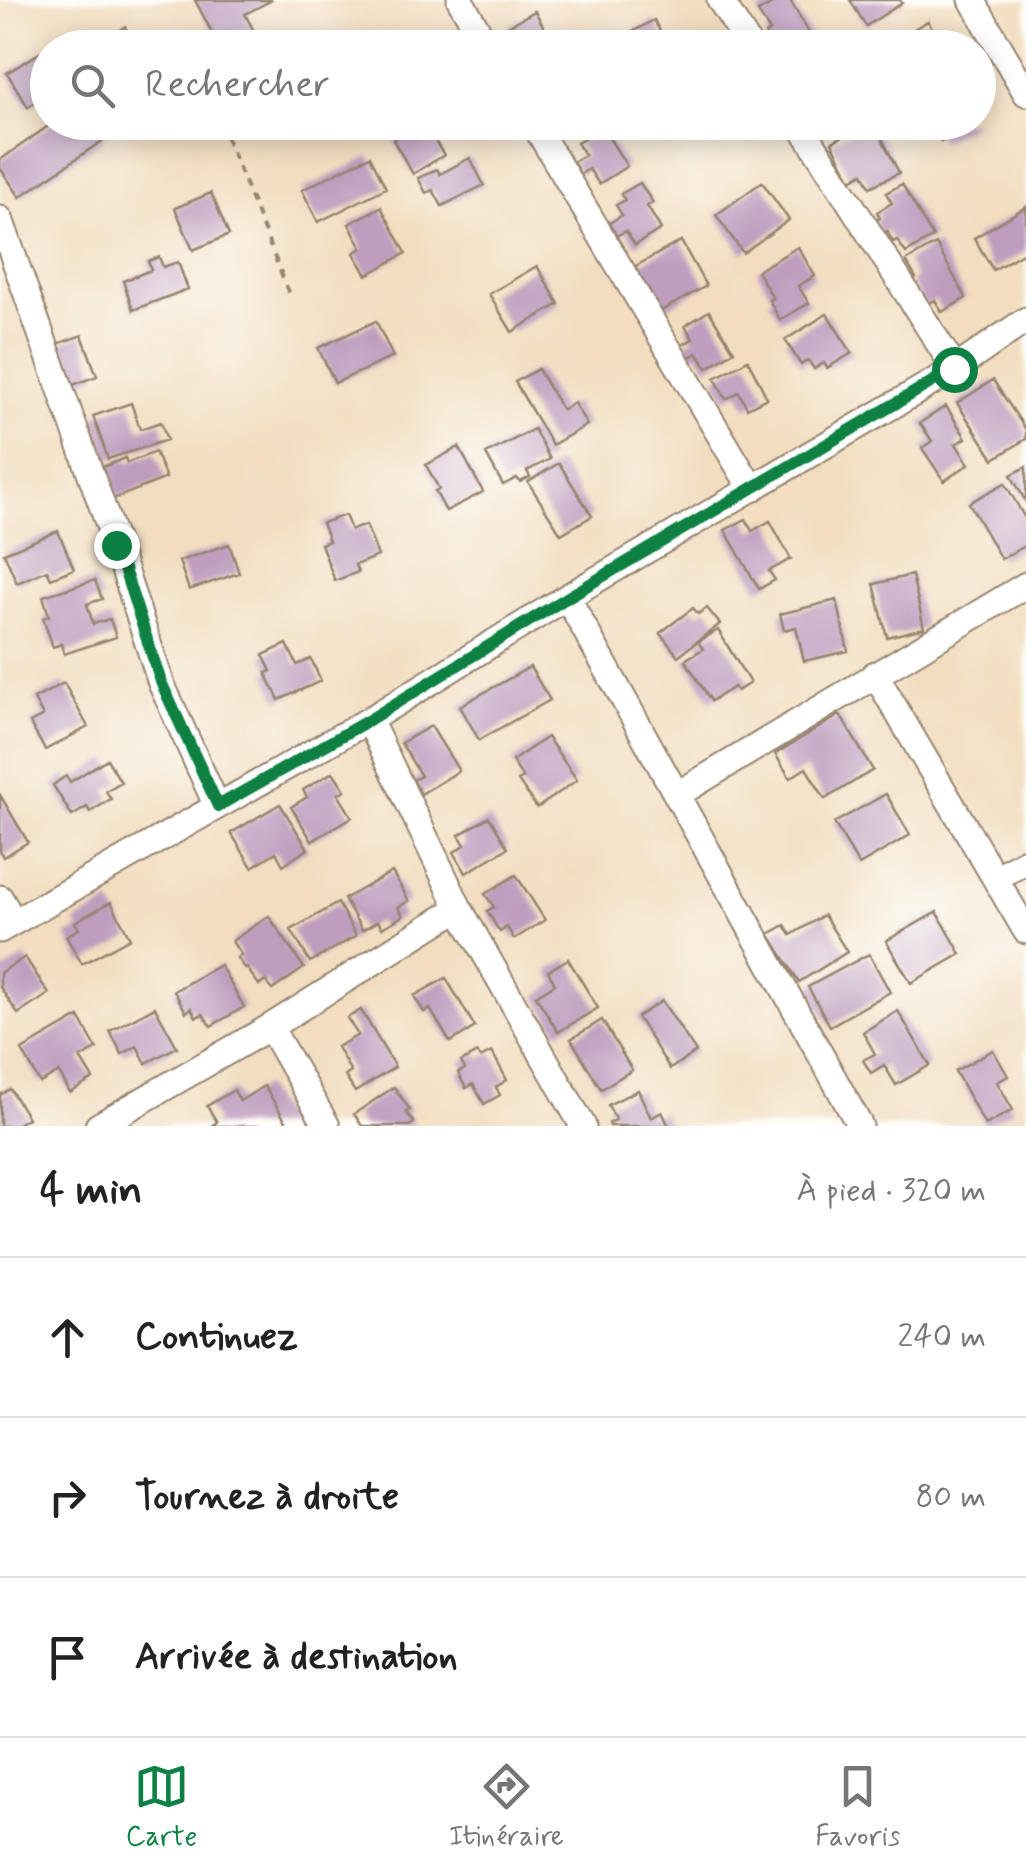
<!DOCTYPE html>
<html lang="fr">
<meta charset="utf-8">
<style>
body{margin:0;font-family:Mynerve,sans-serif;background:#f2f2f2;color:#222}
.stop{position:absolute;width:30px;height:30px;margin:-22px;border:8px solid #0b8043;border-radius:50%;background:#fff}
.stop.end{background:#0b8043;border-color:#fff;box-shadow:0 2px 10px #0008}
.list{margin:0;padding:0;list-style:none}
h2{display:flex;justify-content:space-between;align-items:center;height:130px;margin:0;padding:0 40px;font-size:42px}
h2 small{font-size:32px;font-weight:400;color:#767676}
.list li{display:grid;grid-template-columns:65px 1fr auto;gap:30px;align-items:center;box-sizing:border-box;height:160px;padding:0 40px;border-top:2px solid #e0e0e0}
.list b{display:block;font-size:38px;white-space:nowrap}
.list em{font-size:32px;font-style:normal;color:#767676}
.icon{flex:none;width:55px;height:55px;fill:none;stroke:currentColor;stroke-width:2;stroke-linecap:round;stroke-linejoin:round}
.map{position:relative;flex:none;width:1026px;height:1126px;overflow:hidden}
.search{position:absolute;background:#fff;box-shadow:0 5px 25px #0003;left:30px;right:30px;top:30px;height:110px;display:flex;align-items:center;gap:25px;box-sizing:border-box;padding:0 35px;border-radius:55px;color:#767676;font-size:38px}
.sheet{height:610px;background:#fff}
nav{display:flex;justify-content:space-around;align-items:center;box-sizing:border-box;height:140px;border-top:2px solid #e0e0e0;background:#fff;font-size:28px;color:#767676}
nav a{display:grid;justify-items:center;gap:5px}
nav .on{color:#0b8043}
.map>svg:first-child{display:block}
</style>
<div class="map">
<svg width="1026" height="1126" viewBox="0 0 1026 1126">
<rect width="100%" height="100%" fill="#fdfcf7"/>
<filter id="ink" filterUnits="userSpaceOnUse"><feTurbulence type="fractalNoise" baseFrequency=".01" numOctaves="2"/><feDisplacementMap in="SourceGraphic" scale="20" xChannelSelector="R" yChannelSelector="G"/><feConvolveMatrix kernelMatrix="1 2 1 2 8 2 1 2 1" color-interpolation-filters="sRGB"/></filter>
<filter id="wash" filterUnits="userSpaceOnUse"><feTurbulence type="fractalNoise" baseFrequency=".0048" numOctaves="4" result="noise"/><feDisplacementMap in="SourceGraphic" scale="40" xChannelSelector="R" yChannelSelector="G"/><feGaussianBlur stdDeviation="2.25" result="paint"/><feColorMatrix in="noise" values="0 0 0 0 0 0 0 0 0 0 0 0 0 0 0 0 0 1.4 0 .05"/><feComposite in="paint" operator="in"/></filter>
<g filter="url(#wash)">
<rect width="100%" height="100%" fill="#f2ddc0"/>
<g id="blocks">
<!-- building -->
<path fill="#be9dbf" d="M 195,0 L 272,0 L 245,14 L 259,41 L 247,48 L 220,48 Z
M 779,0 L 790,0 L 813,39 L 798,48 L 773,48 L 765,34 L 770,31 L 758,12 Z
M 850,0 L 900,0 L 902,3 L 866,26 Z
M 535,11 L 555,48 L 506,48 L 505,45 L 516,39 L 508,26 Z
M 654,20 L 669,48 L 631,48 L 625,36 Z
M 928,21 L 943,48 L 881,48 Z
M 125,27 L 137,46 L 150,38 L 156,48 L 100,48 L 98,44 Z
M 48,48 L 48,110 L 41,99 L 28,107 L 7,73 Z
M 54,122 L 93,122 L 105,139 L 20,197 L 0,168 L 0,160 Z
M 422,122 L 428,131 L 445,122 L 451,132 L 435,141 L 444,155 L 413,174 L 393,140 Z
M 870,122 L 874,122 L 899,173 L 870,187 L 863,173 L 851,180 L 832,142 Z
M 938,122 L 976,122 L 941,142 L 932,126 Z
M 602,127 L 627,166 L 599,184 L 589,169 L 580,174 L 573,162 L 585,155 L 577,143 Z
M 370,156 L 386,188 L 318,222 L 302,190 Z
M 470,158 L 484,185 L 442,206 L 433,190 L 426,193 L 418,178 L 437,169 L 440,174 Z
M 762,182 L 789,220 L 743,253 L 716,215 Z
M 640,183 L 653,203 L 647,206 L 661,229 L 635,245 L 626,231 L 616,236 L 608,224 L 622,215 L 616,205 L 625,200 L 621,194 Z
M 902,184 L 933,237 L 906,253 L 897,240 L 893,242 L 887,231 L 882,234 L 874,222 L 880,218 L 877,212 L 892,203 L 886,193 Z
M 211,193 L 229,235 L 193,250 L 175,208 Z
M 381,207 L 406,253 L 367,275 L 354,253 L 362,248 L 349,224 Z
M 1026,207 L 1026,251 L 993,270 L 974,238 Z
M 681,241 L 706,286 L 659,312 L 634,267 Z
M 936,244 L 966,298 L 942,312 L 935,300 L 925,306 L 911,281 L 916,278 L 906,261 Z
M 798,247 L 815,276 L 798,286 L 809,303 L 780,320 L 769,300 L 773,298 L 757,271 Z
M 159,257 L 163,267 L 178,262 L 188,289 L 133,310 L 123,281 L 151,270 L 148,261 Z
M 537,266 L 559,304 L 512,332 L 489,294 Z
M 709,311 L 734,351 L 707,368 L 697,353 L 688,358 L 680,346 L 693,339 L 685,326 Z
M 827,314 L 852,353 L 827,368 L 824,363 L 814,369 L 808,360 L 801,365 L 785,340 Z
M 376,321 L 393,357 L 335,383 L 318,348 Z
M 82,335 L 97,376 L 65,388 L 49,347 Z
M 748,360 L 767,398 L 747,408 L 739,392 L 726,399 L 715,378 Z
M 538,369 L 562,410 L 574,403 L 587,425 L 552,445 L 515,382 Z
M 993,380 L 1026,430 L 1026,439 L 994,459 L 957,403 Z
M 131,403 L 140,429 L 161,422 L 167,440 L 108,459 L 93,416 Z
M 946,406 L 966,438 L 956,444 L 969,464 L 944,481 L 922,448 L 932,441 L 920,423 Z
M 534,429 L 550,459 L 527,471 L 530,477 L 520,482 L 517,478 L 503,485 L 486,454 Z
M 459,447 L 483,492 L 446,511 L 435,491 L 439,489 L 426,465 Z
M 155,452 L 166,478 L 106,502 L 93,471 L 125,458 L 127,463 Z
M 559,463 L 592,516 L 561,534 L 528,482 Z
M 1026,467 L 1026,502 L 1011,475 Z
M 1005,483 L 1026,520 L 1026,545 L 1001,559 L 969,503 Z
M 345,515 L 351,530 L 366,525 L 378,556 L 355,565 L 358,572 L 335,581 L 321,544 L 329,541 L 322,523 Z
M 746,519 L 752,531 L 770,521 L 791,559 L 769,571 L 775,580 L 759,589 L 725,530 Z
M 58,531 L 74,569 L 51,578 L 47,570 L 17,583 L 4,553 Z
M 229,544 L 239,573 L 189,590 L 179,561 Z
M 912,575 L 924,628 L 887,637 L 874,584 Z
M 95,580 L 102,599 L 87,604 L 93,624 L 110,619 L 116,637 L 64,654 L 61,644 L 53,647 L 43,618 L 49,616 L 43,596 Z
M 837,600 L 848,651 L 804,661 L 796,627 L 784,630 L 780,614 Z
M 693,608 L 698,614 L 707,608 L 720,624 L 678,656 L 660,633 Z
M 718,630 L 750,683 L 737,691 L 734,687 L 711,701 L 685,660 L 703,649 L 698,642 Z
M 287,644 L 297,665 L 311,659 L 321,681 L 279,700 L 266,673 L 271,671 L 263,655 Z
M 530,667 L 550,700 L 479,740 L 460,706 Z
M 64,683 L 88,727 L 45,750 L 30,723 L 43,716 L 34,699 Z
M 840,715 L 873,770 L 825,799 L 806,768 L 790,778 L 775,754 Z
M 431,726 L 459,771 L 421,794 L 413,780 L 421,776 L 401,743 Z
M 547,737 L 577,780 L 537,808 L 518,781 L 523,778 L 512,761 Z
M 107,759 L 121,782 L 106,791 L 111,799 L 90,812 L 87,807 L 72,816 L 53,785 L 66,776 L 70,782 Z
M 333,772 L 345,790 L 338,794 L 352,817 L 312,841 L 291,807 L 307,797 L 303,790 Z
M 886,794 L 910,835 L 859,865 L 834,823 Z
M 0,795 L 28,842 L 3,857 L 0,851 Z
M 280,804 L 308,849 L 283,865 L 276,852 L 252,867 L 231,833 Z
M 489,817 L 508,848 L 466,873 L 454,852 L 465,845 L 459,835 Z
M 392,872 L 409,901 L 398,907 L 403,916 L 382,928 L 378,921 L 362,930 L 344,899 Z
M 516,875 L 545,920 L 514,939 L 507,927 L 500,932 L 487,911 L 494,907 L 485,894 Z
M 111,902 L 130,938 L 82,964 L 66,936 L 79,929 L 75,922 Z
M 338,903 L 356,936 L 310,962 L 291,930 Z
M 937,912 L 961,954 L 911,983 L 886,941 Z
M 824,915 L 847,952 L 799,982 L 769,934 L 785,925 L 791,935 Z
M 269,916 L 304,968 L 272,990 L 266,981 L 259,985 L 247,968 L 245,969 L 237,958 L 241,955 L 232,941 Z
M 869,954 L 890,992 L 830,1026 L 808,987 Z
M 25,957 L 49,994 L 18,1014 L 0,987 L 0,973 Z
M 568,959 L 598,1008 L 558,1032 L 536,996 L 555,984 L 548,971 Z
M 220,965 L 244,1007 L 211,1026 L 203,1014 L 196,1017 L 191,1008 L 186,1012 L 174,991 Z
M 446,978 L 475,1027 L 450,1042 L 430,1009 L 424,1012 L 414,996 Z
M 662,1001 L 696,1052 L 670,1069 L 637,1017 Z
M 155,1007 L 177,1047 L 146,1063 L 137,1046 L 122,1054 L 110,1031 Z
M 361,1010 L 395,1067 L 355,1092 L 345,1076 L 351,1072 L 337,1047 L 358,1035 L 347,1018 Z
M 898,1011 L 930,1065 L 896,1085 L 884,1065 L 871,1073 L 863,1060 L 875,1054 L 863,1032 Z
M 79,1017 L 97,1049 L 80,1058 L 93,1079 L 70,1093 L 59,1072 L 40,1083 L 22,1050 Z
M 602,1020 L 632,1070 L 601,1089 L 571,1039 Z
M 993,1050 L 1008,1076 L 997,1082 L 1013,1110 L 985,1125 L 955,1071 Z
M 492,1052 L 507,1080 L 496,1087 L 500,1095 L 484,1104 L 473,1084 L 466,1088 L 458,1073 L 465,1069 L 461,1062 L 477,1053 L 480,1058 Z
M 264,1086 L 287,1123 L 283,1126 L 211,1126 L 217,1122 L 207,1106 L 234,1090 L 240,1101 Z
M 394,1087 L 410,1110 L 406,1112 L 414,1123 L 409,1126 L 362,1126 L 354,1114 Z
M 10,1089 L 28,1118 L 14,1126 L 0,1126 L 0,1095 Z
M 638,1090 L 651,1118 L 662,1112 L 669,1126 L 610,1126 L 609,1123 L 616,1120 L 608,1105 Z"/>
</g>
</g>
<g filter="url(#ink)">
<use href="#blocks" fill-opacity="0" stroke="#96846f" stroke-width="2.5"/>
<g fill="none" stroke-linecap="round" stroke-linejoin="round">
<defs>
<path id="minor" d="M 460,0 L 488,48
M 720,0 L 751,48
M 972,0 L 1026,93
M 533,122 L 752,489
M 799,122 L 955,369
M 0,219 L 116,545 L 161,683 L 217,806
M 567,597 L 860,1126
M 875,674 L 1026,931
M 369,720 L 459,908 L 583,1126
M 678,794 L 1026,585
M 997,877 L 1026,861
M 0,898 L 14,922
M 0,930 L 369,720 L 567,597 L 955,369 L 1026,320
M 270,1027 L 327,1126
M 98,1126 L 270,1027 L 459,908"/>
</defs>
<!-- minor casing -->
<use href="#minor" stroke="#96846f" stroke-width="29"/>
<!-- path -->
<path stroke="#96846f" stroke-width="4" stroke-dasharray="8 8" stroke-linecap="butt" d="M 220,122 L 292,300"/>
<!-- minor -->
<use href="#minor" stroke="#fff" stroke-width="25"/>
</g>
</g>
<g fill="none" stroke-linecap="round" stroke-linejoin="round" filter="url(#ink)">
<!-- route -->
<path stroke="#0b8043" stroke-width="12" d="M 116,545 L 161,682 L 218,806 L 369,720 L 568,597 L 954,369"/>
</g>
</svg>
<div class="stop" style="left:954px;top:369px"></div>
<div class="stop end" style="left:116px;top:545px"></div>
<div class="search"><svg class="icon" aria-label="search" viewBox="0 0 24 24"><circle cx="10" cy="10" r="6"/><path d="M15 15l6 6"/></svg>Rechercher</div>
</div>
<section class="sheet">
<h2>4 min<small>À pied · 320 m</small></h2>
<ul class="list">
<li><svg class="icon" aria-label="ahead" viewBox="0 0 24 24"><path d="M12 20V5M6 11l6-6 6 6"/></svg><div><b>Continuez</b></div><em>240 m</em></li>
<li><svg class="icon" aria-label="right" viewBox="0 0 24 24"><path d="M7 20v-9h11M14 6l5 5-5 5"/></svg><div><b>Tournez à droite</b></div><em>80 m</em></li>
<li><svg class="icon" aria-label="arrive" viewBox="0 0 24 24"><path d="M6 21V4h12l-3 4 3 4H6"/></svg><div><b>Arrivée à destination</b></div></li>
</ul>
</section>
<nav>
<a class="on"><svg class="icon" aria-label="map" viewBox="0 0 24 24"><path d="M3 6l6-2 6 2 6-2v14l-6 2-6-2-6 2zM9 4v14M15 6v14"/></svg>Carte</a>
<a><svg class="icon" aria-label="directions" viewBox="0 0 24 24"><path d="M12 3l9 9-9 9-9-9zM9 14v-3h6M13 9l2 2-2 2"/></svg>Itinéraire</a>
<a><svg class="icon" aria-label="saved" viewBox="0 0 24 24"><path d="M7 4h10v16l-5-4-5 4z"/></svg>Favoris</a>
</nav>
